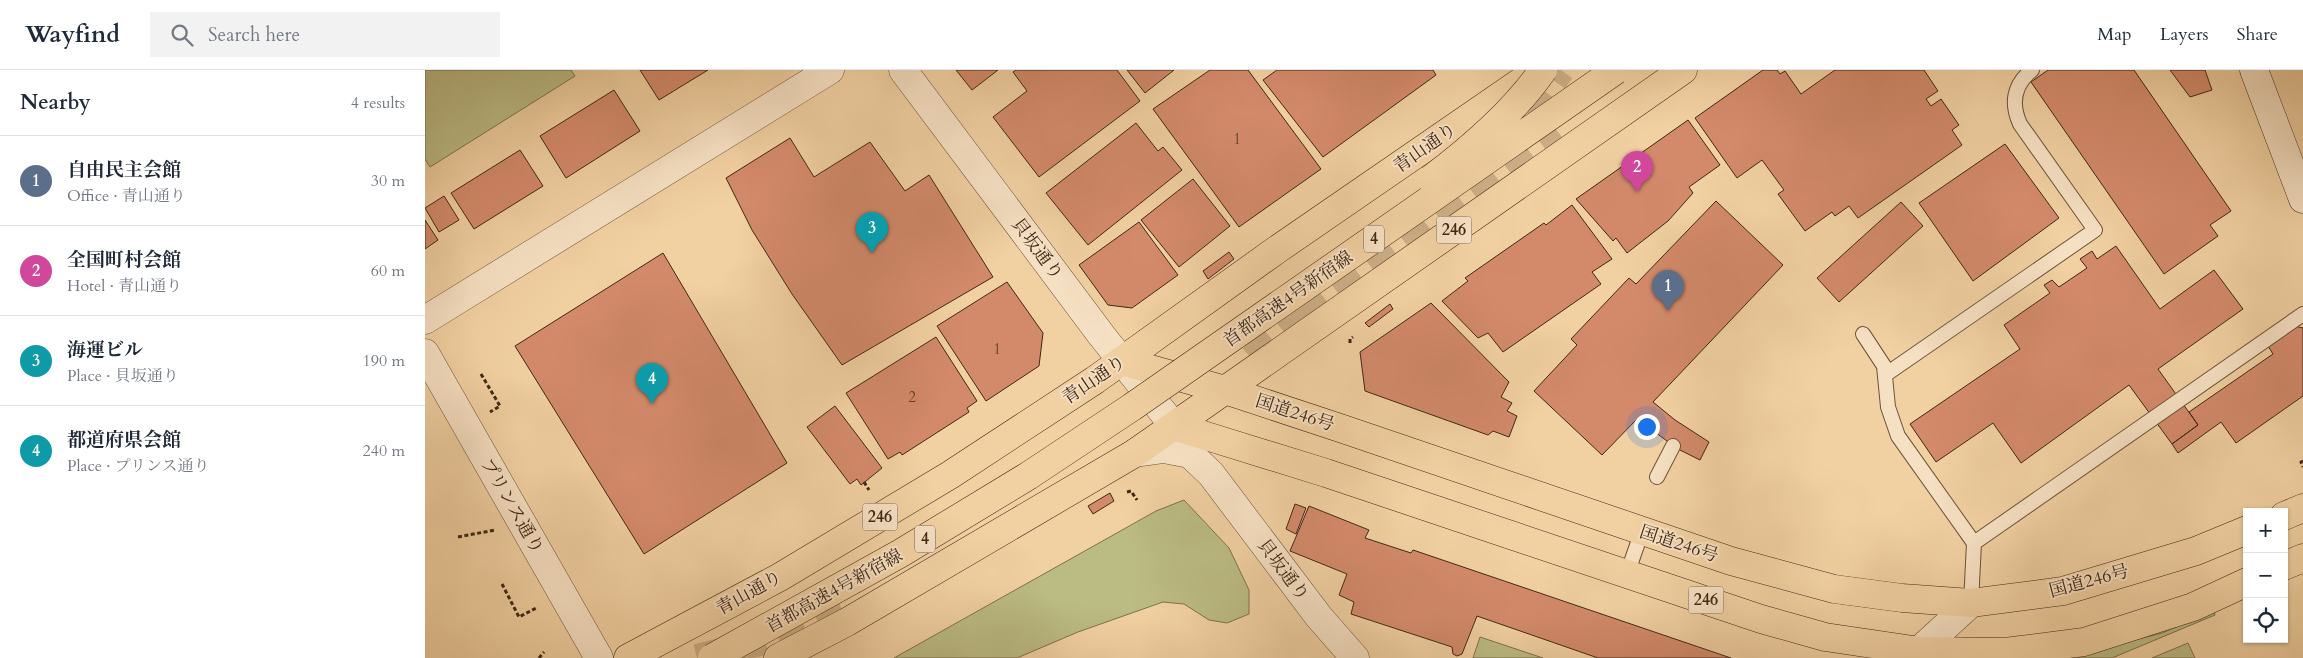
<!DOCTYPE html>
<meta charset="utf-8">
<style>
body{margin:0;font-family:Cardo,"Noto Serif JP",serif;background:#f2f2f3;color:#1f2937}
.controls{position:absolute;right:15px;bottom:15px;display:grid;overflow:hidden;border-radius:0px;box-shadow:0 1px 4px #0004}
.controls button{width:45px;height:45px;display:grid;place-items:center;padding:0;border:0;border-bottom:1px solid #e0e1e3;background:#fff;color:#1f2937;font:25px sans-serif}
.you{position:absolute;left:1221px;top:356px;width:18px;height:18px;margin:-12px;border:4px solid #fff;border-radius:50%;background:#1a73e8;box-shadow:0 0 0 8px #1a73e833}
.badge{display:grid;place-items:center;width:32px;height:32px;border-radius:50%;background:#111827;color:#fff;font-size:16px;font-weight:700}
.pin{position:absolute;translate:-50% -41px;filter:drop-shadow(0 1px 2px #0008)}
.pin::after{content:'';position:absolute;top:26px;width:18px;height:15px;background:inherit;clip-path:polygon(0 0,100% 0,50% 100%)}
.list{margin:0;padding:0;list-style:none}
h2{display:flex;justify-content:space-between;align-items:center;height:65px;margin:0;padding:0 20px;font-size:21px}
h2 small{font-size:16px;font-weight:400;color:#747a83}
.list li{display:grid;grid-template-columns:32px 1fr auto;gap:15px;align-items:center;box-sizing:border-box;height:90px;padding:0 20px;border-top:1px solid #e0e1e3}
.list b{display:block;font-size:19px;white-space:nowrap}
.list p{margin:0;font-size:16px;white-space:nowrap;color:#747a83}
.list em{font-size:16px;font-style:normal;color:#747a83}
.icon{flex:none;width:28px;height:28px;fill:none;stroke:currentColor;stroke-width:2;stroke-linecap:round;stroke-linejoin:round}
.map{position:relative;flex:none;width:1878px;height:588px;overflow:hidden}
header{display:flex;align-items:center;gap:30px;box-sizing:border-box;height:70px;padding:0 25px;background:#fff;border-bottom:1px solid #e0e1e3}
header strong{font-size:24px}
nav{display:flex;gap:28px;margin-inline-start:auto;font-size:18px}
.search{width:350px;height:45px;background:#f2f2f3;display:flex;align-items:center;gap:12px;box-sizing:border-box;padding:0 18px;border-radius:0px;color:#747a83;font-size:19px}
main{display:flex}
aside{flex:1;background:#fff}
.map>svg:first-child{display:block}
</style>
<header>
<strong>Wayfind</strong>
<div class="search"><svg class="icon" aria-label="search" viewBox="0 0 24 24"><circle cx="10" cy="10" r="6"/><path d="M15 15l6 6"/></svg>Search here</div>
<nav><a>Map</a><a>Layers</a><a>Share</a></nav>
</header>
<main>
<aside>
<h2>Nearby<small>4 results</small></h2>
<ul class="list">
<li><span class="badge" style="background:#5c6f8a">1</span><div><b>自由民主会館</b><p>Office · 青山通り</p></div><em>30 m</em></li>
<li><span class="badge" style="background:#d1479c">2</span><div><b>全国町村会館</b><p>Hotel · 青山通り</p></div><em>60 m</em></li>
<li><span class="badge" style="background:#0f9aa8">3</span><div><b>海運ビル</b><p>Place · 貝坂通り</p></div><em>190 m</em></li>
<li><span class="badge" style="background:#0f9aa8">4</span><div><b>都道府県会館</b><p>Place · プリンス通り</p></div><em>240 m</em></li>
</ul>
</aside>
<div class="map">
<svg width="1878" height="588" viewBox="0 0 1878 588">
<rect width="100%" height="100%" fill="#f1d0a2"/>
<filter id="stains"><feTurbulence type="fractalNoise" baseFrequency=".004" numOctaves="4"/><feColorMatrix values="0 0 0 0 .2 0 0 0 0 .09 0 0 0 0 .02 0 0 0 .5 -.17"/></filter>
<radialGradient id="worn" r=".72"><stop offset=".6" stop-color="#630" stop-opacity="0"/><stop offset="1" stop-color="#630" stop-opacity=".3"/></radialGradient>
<!-- green -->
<path fill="#bbbb84" stroke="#7d724e" d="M 0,0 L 146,0 L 150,6 L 5,97 L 0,89 Z
M 759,430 L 804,478 L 824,520 L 824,544 L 802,553 L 784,550 L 759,534 L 738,532 L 653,562 L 592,588 L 469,588 L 731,441 Z
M 1789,541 L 1790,545 L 1687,588 L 1639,588 L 1737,563 Z
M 1055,567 L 1118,588 L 1048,588 Z
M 1763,573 L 1770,588 L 1727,588 Z"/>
<!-- building -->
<path fill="#d38a6b" stroke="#3f2817" d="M 215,0 L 283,0 L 234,30 Z
M 531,0 L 573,0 L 547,20 Z
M 591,0 L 692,0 L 715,31 L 614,107 L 568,47 L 602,21 L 588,2 Z
M 702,0 L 749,0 L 720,23 Z
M 785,0 L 823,0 L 896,99 L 814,157 L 728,39 Z
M 852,0 L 1008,0 L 1011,5 L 898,87 L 838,10 Z
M 1338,0 L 1352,0 L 1355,4 L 1360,1 L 1376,24 L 1410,0 L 1499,0 L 1513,21 L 1501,29 L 1506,36 L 1516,29 L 1534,55 L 1527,60 L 1537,75 L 1433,148 L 1424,136 L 1410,146 L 1407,142 L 1380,161 L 1353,124 L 1359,120 L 1337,90 L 1312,108 L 1270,48 Z
M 1623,0 L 1709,0 L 1806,141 L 1785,155 L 1793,166 L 1739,204 L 1606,12 Z
M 1745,0 L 1780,0 L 1787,20 L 1765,27 Z
M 189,20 L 215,61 L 141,108 L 115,66 Z
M 1263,50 L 1295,95 L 1264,117 L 1268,123 L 1243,151 L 1202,183 L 1191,168 L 1188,171 L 1151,129 Z
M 711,53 L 733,81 L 738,77 L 757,100 L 663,175 L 621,123 Z
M 365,68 L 389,107 L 445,72 L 480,121 L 504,105 L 568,207 L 417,295 L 367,224 L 327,160 L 301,108 Z
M 1580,74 L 1634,148 L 1548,211 L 1494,133 Z
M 95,80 L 118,116 L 49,159 L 26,123 Z
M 768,109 L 805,156 L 754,197 L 716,150 Z
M 19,126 L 34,150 L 14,162 L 0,138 Z
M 1291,131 L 1358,195 L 1228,332 L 1250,350 L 1284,372 L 1275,390 L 1253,379 L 1212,349 L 1177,385 L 1109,321 L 1152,275 L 1146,269 L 1204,208 L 1211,214 Z
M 1476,132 L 1498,156 L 1414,232 L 1392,208 Z
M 1147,135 L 1187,189 L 1167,202 L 1176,214 L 1078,282 L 1063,263 L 1053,268 L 1017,231 L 1043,211 L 1040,208 L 1119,153 L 1121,155 Z
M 0,150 L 13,170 L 0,179 Z
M 714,152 L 753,205 L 707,238 L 683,235 L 654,195 Z
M 1691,176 L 1735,239 L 1789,200 L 1818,239 L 1733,299 L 1773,355 L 1747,374 L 1704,315 L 1596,393 L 1568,353 L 1511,392 L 1485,354 L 1595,279 L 1579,255 L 1625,223 L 1619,215 L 1627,210 L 1634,217 L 1662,198 L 1655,189 L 1667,181 L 1672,189 Z
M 804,182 L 809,189 L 783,209 L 778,201 Z
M 238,183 L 362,393 L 219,484 L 90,276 Z
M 582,212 L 618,263 L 614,296 L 561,331 L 512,256 Z
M 1006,233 L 1084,312 L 1076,327 L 1087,333 L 1082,341 L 1092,346 L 1084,367 L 1068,361 L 1063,365 L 940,321 L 935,282 Z
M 965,234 L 968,239 L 944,257 L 940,253 Z
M 1870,256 L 1878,258 L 1878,326 L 1811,373 L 1796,352 L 1753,383 L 1747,374 L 1773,355 L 1764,342 L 1848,284 L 1843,276 Z
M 511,267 L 552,331 L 542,338 L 544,342 L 477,385 L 475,382 L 463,389 L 421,323 Z
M 410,336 L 457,398 L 436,415 L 432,409 L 425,414 L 382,357 Z
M 685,423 L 689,431 L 668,444 L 663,436 Z
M 870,434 L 881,438 L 871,464 L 861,459 Z
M 884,436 L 944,460 L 940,468 L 986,483 L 988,480 L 1306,588 L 1173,588 L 1052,546 L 1037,584 L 1032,586 L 1028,584 L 1027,577 L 926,544 L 929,532 L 914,525 L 922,504 L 865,481 Z"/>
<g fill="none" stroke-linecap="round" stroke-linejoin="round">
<!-- motorway-tunnel -->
<path stroke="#cdae86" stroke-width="28" stroke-dasharray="28 14" stroke-linecap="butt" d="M 1074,74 L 1110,36 L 1136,0
M 880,249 L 1129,57
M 827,289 L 891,234
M 272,588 L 339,571 L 418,544"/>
<defs>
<path id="service" d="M 1438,264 L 1459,296 L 1463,337 L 1473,366 L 1549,473 L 1546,533
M 1460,305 L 1670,160 L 1595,54 C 1586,34 1588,15 1607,0
M 1232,407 L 1248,376
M 1549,473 L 1878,244
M 1202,504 L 1217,461"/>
<path id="minor" d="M 1486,588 L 1546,533"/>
<path id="tertiary" d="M 478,0 L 677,266 L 749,356
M 0,250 L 405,0
M 0,283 L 174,588
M 710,383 L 739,379 L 765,384 L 786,404 L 894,547 L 930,588"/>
<path id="secondary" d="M 1829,0 L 1878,129"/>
<path id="trunk" d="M 697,291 L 800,320 L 918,359 L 1306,491 L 1409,519 L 1477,528 L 1546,533 L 1638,521 L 1771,481 L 1822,460
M 749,356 L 901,403 L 1336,549 L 1400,567 L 1495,581 L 1580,582 L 1659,572 L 1768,537 L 1822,512
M 1859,446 L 1878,438
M 1859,496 L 1878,488
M 203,588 L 355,507 L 525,405 L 670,310 L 850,181 L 1113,0
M 353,588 L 422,552 L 710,383 L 1258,0"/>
</defs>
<!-- service casing -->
<use href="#service" stroke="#6c523a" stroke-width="16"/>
<!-- minor casing -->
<use href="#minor" stroke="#6c523a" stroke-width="29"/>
<!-- tertiary casing -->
<use href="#tertiary" stroke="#6c523a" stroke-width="29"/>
<!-- secondary casing -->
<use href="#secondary" stroke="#3f2817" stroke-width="29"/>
<!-- trunk casing -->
<use href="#trunk" stroke="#3f2817" stroke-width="29"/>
<!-- path -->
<path stroke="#3f2817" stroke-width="3" stroke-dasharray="4 2.5" stroke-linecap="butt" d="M 925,273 L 925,269 L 928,267
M 56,304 L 75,336 L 65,342
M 1878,391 L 1876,392 L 1878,397
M 439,412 L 444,420
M 702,422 L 706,421 L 712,430
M 33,467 L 70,460
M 77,514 L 94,547 L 113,537
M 114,588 L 119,582"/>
<!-- service -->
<use href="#service" stroke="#f6e0c3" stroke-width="14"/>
<!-- minor -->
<use href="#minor" stroke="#f6e0c3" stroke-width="28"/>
<!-- tertiary -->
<use href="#tertiary" stroke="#f6e0c3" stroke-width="28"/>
<!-- secondary -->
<use href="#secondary" stroke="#f6e0c3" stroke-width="28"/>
<!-- trunk -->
<use href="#trunk" stroke="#f1d0a2" stroke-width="28"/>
<defs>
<path id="motorway-bridge" d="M 1006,109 C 1047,78 1089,42 1118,0
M 287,588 L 476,483 L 603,406 L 707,337 L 1191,0"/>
</defs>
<!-- motorway-bridge casing -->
<use href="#motorway-bridge" stroke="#3f2817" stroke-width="29" stroke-linecap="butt"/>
<!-- motorway-bridge -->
<use href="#motorway-bridge" stroke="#f1d0a2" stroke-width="28"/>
</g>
<g text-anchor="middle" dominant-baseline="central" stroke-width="4" stroke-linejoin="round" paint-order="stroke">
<!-- number labels -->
<g font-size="15" fill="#64402c">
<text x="812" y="69">1</text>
<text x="572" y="279">1</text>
<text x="487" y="327">2</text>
</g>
<!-- shield labels -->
<g fill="#f6e0c3" stroke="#765f4b" stroke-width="1">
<rect x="1011.5" y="146.5" width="35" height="27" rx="4"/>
<rect x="939" y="155.5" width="20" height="27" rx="4"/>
<rect x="437.5" y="433.5" width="35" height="27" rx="4"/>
<rect x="490" y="455.5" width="20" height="27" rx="4"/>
<rect x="1263.5" y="516.5" width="35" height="27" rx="4"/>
</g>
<g font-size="16" font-weight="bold" fill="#3f2817">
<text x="1029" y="160">246</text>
<text x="949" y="169">4</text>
<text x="455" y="447">246</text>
<text x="500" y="469">4</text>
<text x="1281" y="530">246</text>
</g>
<!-- street labels -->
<g font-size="18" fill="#3f2817" stroke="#f6e0c3">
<text transform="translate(1000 78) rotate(-35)">青山通り</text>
<text transform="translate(612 179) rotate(53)">貝坂通り</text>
<text transform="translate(863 229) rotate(-35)">首都高速4号新宿線</text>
<text transform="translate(669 310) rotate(-34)">青山通り</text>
<text transform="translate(870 343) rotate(18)">国道246号</text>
<text transform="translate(87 436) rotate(60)">プリンス通り</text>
<text transform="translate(1254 474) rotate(18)">国道246号</text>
<text transform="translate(858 500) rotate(53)">貝坂通り</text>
<text transform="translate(1664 511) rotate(-15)">国道246号</text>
<text transform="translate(409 521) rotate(-29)">首都高速4号新宿線</text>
<text transform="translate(324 523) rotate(-29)">青山通り</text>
</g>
</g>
<rect width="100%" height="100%" filter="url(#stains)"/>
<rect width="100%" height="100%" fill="url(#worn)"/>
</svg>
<div class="controls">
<button>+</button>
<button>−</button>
<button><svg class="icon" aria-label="locate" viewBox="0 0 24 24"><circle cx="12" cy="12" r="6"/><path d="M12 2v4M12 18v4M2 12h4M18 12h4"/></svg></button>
</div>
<div class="you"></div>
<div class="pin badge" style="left:1243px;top:241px;background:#5c6f8a">1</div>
<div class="pin badge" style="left:1212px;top:122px;background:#d1479c">2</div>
<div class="pin badge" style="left:447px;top:183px;background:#0f9aa8">3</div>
<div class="pin badge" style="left:227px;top:334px;background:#0f9aa8">4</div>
</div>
</main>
